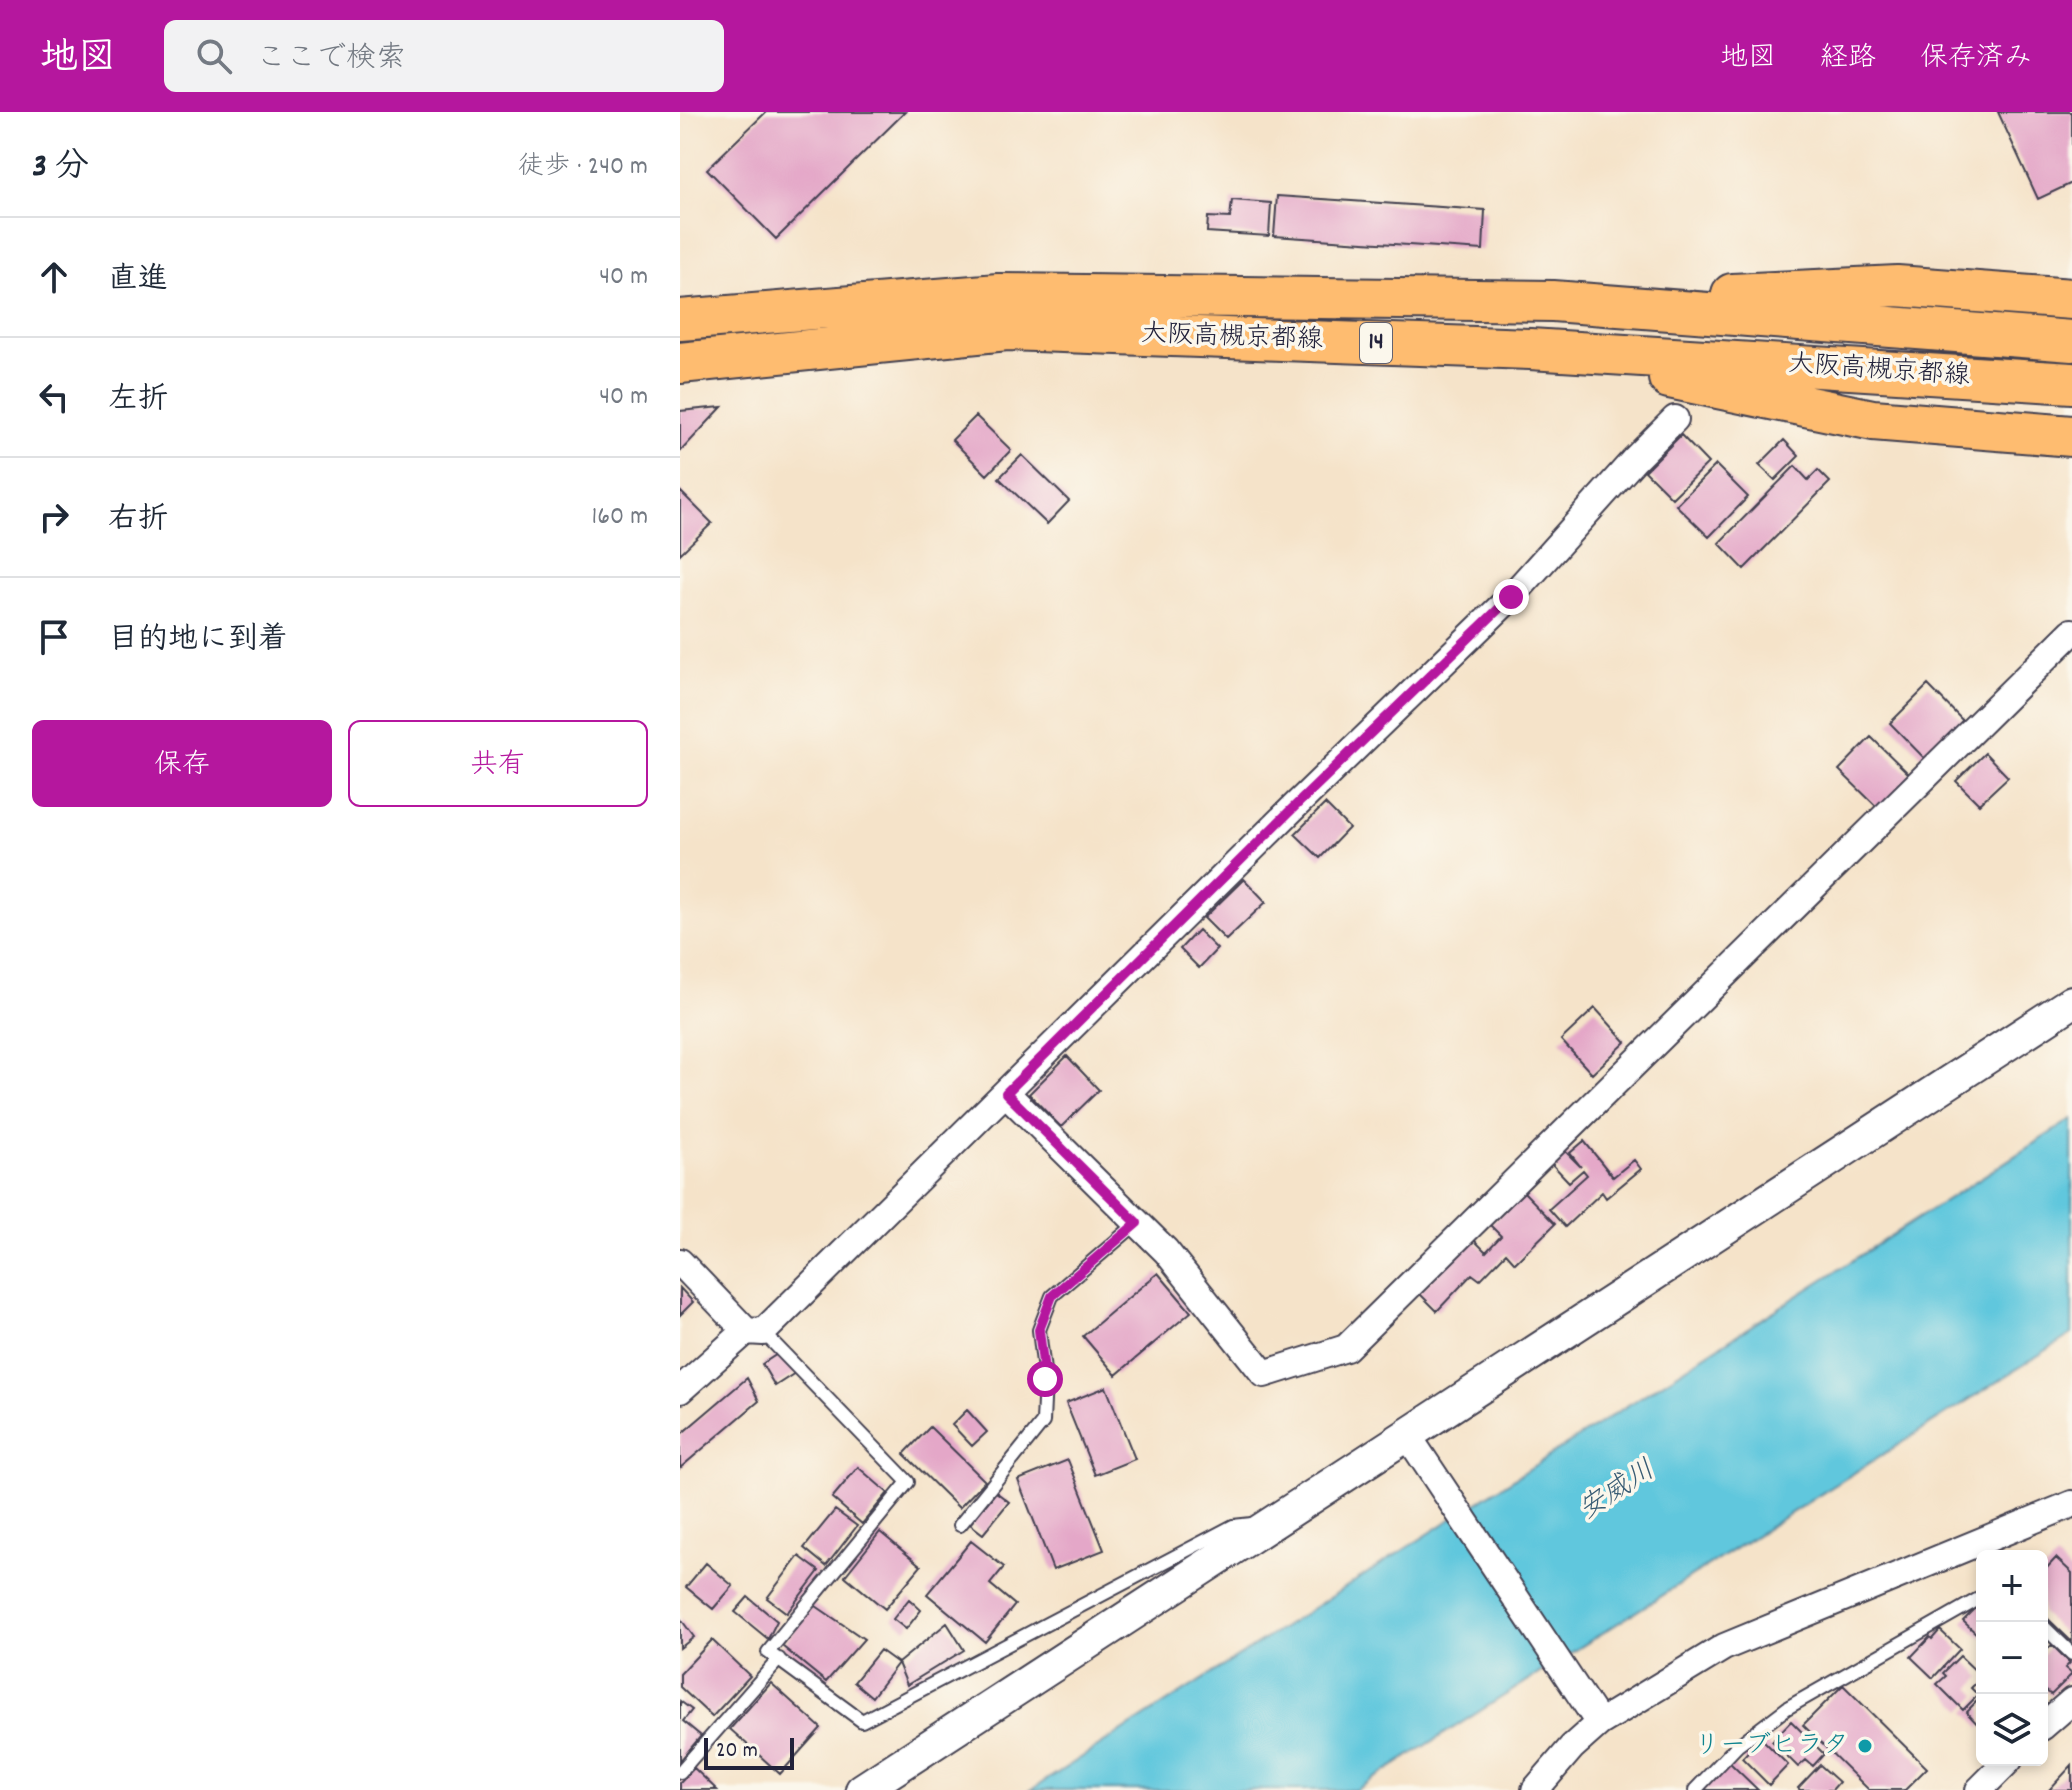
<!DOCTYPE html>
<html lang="ja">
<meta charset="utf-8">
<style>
body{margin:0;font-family:Dekko,"Klee One",sans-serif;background:#f2f2f3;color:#1f2937}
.controls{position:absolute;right:24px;bottom:24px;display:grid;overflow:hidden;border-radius:12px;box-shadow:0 4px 12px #0003}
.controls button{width:72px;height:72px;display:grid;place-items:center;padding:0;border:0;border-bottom:2px solid #e0e1e3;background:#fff;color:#1f2937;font:40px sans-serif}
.scale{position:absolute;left:24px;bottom:20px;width:90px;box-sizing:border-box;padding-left:8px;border:4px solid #22223b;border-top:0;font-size:22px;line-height:28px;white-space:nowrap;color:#22223b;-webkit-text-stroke:6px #fbf7ec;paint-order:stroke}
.stop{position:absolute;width:24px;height:24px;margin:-18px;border:6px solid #b5179e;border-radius:50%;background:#fff}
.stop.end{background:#b5179e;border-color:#fff;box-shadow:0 2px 8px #0008}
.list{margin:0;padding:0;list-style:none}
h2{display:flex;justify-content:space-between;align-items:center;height:104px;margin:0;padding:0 32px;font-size:34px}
h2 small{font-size:26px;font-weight:400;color:#747a83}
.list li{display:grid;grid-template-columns:52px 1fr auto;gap:24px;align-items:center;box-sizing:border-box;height:120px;padding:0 32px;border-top:2px solid #e0e1e3}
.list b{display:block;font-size:30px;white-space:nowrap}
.list em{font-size:26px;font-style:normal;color:#747a83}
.actions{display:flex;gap:16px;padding:24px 32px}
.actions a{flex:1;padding:18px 0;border:2px solid #b5179e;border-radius:12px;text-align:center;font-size:28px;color:#b5179e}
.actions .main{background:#b5179e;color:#fff}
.icon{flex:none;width:44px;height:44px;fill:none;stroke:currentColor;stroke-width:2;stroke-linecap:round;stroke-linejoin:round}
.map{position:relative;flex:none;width:1392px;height:1678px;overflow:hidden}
header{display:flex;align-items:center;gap:48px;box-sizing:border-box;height:112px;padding:0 40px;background:#b5179e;color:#fff}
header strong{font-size:38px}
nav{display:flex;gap:44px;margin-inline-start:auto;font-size:28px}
.search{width:560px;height:72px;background:#f2f2f3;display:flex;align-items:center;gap:20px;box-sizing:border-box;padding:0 28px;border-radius:12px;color:#747a83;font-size:30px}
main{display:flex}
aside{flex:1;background:#fff}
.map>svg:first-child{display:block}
</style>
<header>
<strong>地図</strong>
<div class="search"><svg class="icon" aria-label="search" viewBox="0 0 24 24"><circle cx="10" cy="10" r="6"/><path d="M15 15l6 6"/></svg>ここで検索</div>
<nav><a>地図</a><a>経路</a><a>保存済み</a></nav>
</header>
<main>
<aside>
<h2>3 分<small>徒歩 · 240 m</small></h2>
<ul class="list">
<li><svg class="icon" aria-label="ahead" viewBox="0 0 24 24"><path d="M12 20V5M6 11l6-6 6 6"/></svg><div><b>直進</b></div><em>40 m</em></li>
<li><svg class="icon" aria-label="left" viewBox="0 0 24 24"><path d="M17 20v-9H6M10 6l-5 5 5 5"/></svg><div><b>左折</b></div><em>40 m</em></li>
<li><svg class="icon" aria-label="right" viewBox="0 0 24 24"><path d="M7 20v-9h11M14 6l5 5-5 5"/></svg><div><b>右折</b></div><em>160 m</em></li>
<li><svg class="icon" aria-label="arrive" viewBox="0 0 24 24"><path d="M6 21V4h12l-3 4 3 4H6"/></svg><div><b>目的地に到着</b></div></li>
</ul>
<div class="actions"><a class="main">保存</a><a>共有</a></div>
</aside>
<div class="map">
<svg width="1392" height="1678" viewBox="0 0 1392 1678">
<rect width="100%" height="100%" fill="#fbf7ec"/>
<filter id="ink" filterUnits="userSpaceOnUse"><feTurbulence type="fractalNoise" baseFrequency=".0125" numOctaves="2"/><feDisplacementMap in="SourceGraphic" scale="16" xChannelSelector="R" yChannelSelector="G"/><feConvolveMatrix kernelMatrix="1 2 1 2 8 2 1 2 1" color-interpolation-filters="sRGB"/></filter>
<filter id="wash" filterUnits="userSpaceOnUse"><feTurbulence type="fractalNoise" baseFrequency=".006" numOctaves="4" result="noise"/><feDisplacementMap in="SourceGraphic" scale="32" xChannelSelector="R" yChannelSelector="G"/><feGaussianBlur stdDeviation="1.8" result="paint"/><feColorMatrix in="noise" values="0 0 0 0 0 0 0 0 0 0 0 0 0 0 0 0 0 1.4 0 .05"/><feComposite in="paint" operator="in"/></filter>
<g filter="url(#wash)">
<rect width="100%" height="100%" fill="#f5e3c9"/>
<!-- water -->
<path fill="#61c7dd" stroke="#42748c" stroke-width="2" d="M 1392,1007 L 1392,1222 L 676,1678 L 351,1678 Z"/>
<g id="blocks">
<!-- building -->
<path fill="#e4a7c8" d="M 86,0 L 225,0 L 96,127 L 27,57 Z
M 1318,0 L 1392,0 L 1392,71 L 1358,87 Z
M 597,84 L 805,98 L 803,138 L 594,124 Z
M 552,88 L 591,91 L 589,124 L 527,120 L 528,105 L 550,106 Z
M 42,295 L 0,340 L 0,299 Z
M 296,304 L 331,338 L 307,363 L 272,328 Z
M 1001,323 L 1028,351 L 992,386 L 965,359 Z
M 1104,328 L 1119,344 L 1095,368 L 1079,353 Z
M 342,343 L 389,389 L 367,412 L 319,366 Z
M 1036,353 L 1068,385 L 1029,425 L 996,393 Z
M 1115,354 L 1128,368 L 1138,358 L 1150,370 L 1064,457 L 1039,431 Z
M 0,379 L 32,411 L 0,442 Z
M 1248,573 L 1288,614 L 1250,652 L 1210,611 Z
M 1191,625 L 1231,664 L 1199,697 L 1159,658 Z
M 1305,641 L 1328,665 L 1299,692 L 1276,669 Z
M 645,692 L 669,716 L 640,746 L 615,722 Z
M 564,767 L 586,790 L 546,828 L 524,806 Z
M 518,818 L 537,837 L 519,856 L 500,837 Z
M 915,896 L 946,930 L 912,962 L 881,928 Z
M 387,944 L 419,978 L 381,1015 L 349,982 Z
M 904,1029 L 933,1065 L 954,1048 L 961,1057 L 926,1086 L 922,1080 L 885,1115 L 869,1097 L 907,1063 L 903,1058 L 889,1070 L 871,1051 L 884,1038 L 901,1055 L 890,1041 Z
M 843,1079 L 875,1112 L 835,1151 L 826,1141 L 800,1168 L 792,1162 L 757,1199 L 739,1181 L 791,1125 L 806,1140 L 821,1124 L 810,1113 Z
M 478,1161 L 511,1200 L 436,1263 L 403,1224 Z
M 0,1176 L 13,1190 L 0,1203 Z
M 102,1239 L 115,1261 L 95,1274 L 82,1252 Z
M 67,1266 L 79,1289 L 0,1356 L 0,1323 Z
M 426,1275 L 455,1347 L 415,1363 L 386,1291 Z
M 287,1298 L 307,1320 L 292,1334 L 272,1313 Z
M 250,1315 L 305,1369 L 279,1396 L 224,1342 Z
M 388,1348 L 424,1438 L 373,1458 L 338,1368 Z
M 178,1355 L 208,1381 L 182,1412 L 152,1386 Z
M 316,1380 L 329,1390 L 303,1422 L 290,1412 Z
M 155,1398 L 177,1414 L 146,1454 L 124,1436 Z
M 200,1420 L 241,1454 L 205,1497 L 165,1464 Z
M 291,1429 L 324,1455 L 310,1472 L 335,1493 L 305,1530 L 247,1482 Z
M 119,1444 L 139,1459 L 107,1501 L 87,1486 Z
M 1376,1446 L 1392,1461 L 1392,1530 L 1362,1501 L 1362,1461 Z
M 26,1451 L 53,1474 L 33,1497 L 6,1475 Z
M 68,1485 L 97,1509 L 88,1527 L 55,1500 Z
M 229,1487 L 241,1498 L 226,1517 L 213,1507 Z
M 133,1492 L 184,1527 L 146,1570 L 102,1534 Z
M 1299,1493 L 1302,1496 L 1302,1527 L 1283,1509 Z
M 0,1506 L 14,1525 L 0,1536 Z
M 267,1511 L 284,1538 L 227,1573 L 218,1551 Z
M 1260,1518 L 1280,1537 L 1253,1566 L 1231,1545 L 1250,1525 L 1252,1527 Z
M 32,1528 L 70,1564 L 32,1605 L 0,1575 L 0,1562 Z
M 1372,1533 L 1390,1551 L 1385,1556 L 1392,1562 L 1371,1583 L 1364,1577 L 1362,1579 L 1362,1542 Z
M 200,1538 L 218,1551 L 192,1585 L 174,1570 Z
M 1280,1544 L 1302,1565 L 1291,1576 L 1298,1583 L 1283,1598 L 1257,1572 L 1266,1564 L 1263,1561 Z
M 91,1571 L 141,1616 L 100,1662 L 50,1617 Z
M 1163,1573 L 1247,1656 L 1225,1678 L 1189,1678 L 1123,1613 Z
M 1302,1584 L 1302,1617 L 1286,1600 Z
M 0,1589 L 12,1598 L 3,1609 L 21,1624 L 0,1649 Z
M 1111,1609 L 1144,1642 L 1133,1654 L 1126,1648 L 1118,1655 L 1092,1629 Z
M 1081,1626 L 1108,1653 L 1089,1673 L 1062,1646 Z
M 1049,1650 L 1078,1678 L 1024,1678 Z
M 1140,1653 L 1159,1670 L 1152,1678 L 1120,1678 L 1118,1676 Z
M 1392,1653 L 1392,1678 L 1369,1678 Z
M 14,1656 L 37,1678 L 0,1678 L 0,1671 Z"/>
</g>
</g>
<g filter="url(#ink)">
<use href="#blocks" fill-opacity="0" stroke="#423f50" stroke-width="2"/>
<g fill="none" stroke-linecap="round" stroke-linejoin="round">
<defs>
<path id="service" d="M 83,1220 L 228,1370 L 88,1540 L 182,1609 L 553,1414 L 572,1412
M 280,1413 L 363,1310 L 365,1267 L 359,1218 L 372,1184 L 457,1111
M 1362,1513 L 1392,1542
M 0,1660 L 99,1547
M 1015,1678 L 1057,1634 L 1107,1596 L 1302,1485"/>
<path id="minor" d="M 326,981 L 486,1139 L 584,1262 L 666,1236 L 1392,520
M 0,1150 L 66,1219 L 83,1220 L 611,698 L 831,485 L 954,348 L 995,307
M 0,1278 L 66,1219
M 728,1324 L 919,1611
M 1362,1615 L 1392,1589
M 855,1678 L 892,1635 L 919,1611 L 1044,1535 L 1392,1392
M 1299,1678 L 1329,1648"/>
<path id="tertiary" d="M 182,1678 L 1392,890"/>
<path id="primary" d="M 1052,182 L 1217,174 L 1392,187
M 0,208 L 318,182 L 873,189 L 1392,229
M 0,251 L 327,218 L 850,237 L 1392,271
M 989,266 L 1193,308 L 1392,324"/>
</defs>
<!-- service casing -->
<use href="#service" stroke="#423f50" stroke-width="16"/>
<!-- minor casing -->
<use href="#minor" stroke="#423f50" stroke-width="30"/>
<!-- tertiary casing -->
<use href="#tertiary" stroke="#423f50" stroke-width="36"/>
<!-- primary casing -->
<use href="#primary" stroke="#423f50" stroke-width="44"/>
<!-- service -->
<use href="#service" stroke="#fff" stroke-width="12"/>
<!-- minor -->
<use href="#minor" stroke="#fff" stroke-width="26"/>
<!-- tertiary -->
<use href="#tertiary" stroke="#fff" stroke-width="32"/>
<!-- primary -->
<use href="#primary" stroke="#febc70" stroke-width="40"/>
</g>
</g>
<g fill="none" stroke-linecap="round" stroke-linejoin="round" filter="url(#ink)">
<!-- route -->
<path stroke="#b5179e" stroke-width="10" d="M 365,1267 L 359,1218 L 372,1184 L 457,1111 L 326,981 L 611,698 L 831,485"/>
</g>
<!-- markers -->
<circle fill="#0f9aa8" stroke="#fbf7ec" stroke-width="3" cx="1185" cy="1634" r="8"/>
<g text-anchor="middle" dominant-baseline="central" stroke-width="7" stroke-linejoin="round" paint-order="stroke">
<!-- shield labels -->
<rect fill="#fbf7ec" stroke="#636270" stroke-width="2" x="680" y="211" width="32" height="40" rx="6"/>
<g font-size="24" font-weight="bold" fill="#22223b">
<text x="696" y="231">14</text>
</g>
<!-- street labels -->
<g font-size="26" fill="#22223b" stroke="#fbf7ec">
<text transform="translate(552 226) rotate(2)">大阪高槻京都線</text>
<text transform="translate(1199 259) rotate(4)">大阪高槻京都線</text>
</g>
<!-- culture labels -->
<g font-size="26" fill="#0d838f" stroke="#fbf7ec" text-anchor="end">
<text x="1169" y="1634">リーブヒラタ</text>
</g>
<!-- water labels -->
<g font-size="28" font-style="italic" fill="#385c74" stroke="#fbf7ec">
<text transform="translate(938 1380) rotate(-33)">安威川</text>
</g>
</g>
</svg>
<div class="controls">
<button>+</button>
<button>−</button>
<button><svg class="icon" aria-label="layers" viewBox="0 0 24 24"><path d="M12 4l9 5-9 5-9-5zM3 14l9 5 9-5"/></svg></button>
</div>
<div class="scale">20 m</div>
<div class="stop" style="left:365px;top:1267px"></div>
<div class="stop end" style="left:831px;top:485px"></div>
</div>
</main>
